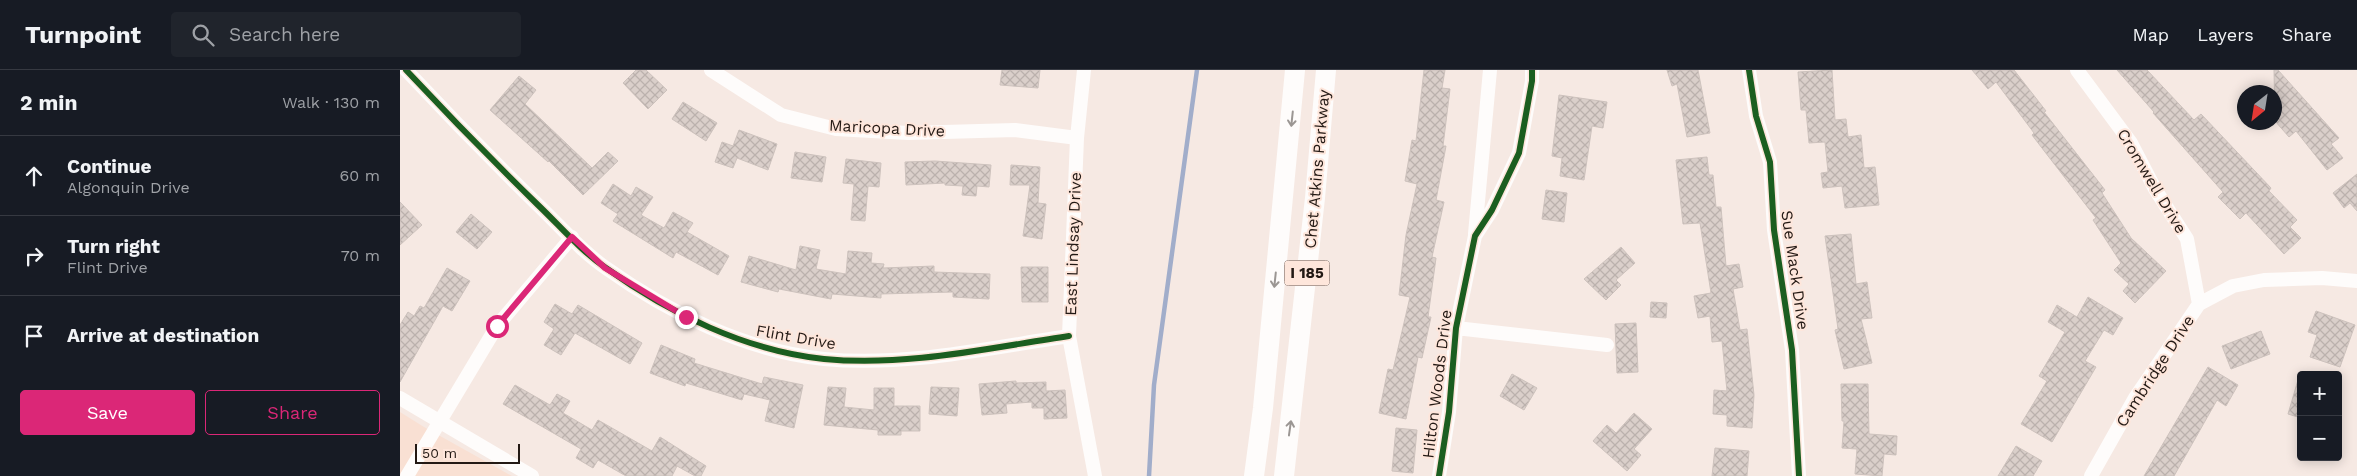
<!DOCTYPE html>
<meta charset="utf-8">
<style>
body{margin:0;font-family:"Work Sans",sans-serif;background:#20242c;color:#f1f3f6}
.controls{position:absolute;right:15px;bottom:15px;display:grid;overflow:hidden;border-radius:5px;box-shadow:0 2px 12px #0003}
.controls button{width:45px;height:45px;display:grid;place-items:center;padding:0;border:0;border-bottom:1px solid #363941;background:#171b24;color:#f1f3f6;font:25px sans-serif}
.compass{position:absolute;left:1837px;top:15px;width:45px;height:45px;border-radius:50%;background:#171b24;box-shadow:0 2px 12px #0003;rotate:210deg}
.scale{position:absolute;left:15px;bottom:12px;width:105px;box-sizing:border-box;padding-left:5px;border:2px solid #231914;border-top:0;font-size:14px;line-height:18px;white-space:nowrap;color:#231914;-webkit-text-stroke:4px #fee6db;paint-order:stroke}
.stop{position:absolute;width:15px;height:15px;margin:-11px;border:4px solid #db2777;border-radius:50%;background:#fff}
.stop.end{background:#db2777;border-color:#fff;box-shadow:0 1px 5px #0008}
.list{margin:0;padding:0;list-style:none}
h2{display:flex;justify-content:space-between;align-items:center;height:65px;margin:0;padding:0 20px;font-size:21px}
h2 small{font-size:16px;font-weight:400;color:#9ea1a6}
.list li{display:grid;grid-template-columns:32px 1fr auto;gap:15px;align-items:center;box-sizing:border-box;height:80px;padding:0 20px;border-top:1px solid #363941}
.list b{display:block;font-size:19px;white-space:nowrap}
.list p{margin:0;font-size:16px;white-space:nowrap;color:#9ea1a6}
.list em{font-size:16px;font-style:normal;color:#9ea1a6}
.actions{display:flex;gap:10px;padding:15px 20px}
.actions a{flex:1;padding:11px 0;border:1px solid #db2777;border-radius:5px;text-align:center;font-size:18px;color:#db2777}
.actions .main{background:#db2777;color:#fff}
.icon{flex:none;width:28px;height:28px;fill:none;stroke:currentColor;stroke-width:2;stroke-linecap:round;stroke-linejoin:round}
.map{position:relative;flex:none;width:1957px;height:406px;overflow:hidden}
header{display:flex;align-items:center;gap:30px;box-sizing:border-box;height:70px;padding:0 25px;background:#171b24;border-bottom:1px solid #363941}
header strong{font-size:24px}
nav{display:flex;gap:28px;margin-inline-start:auto;font-size:18px}
.search{width:350px;height:45px;background:#20242c;display:flex;align-items:center;gap:12px;box-sizing:border-box;padding:0 18px;border-radius:5px;color:#9ea1a6;font-size:19px}
main{display:flex}
aside{flex:1;background:#171b24}
.map>svg:first-child{display:block}
</style>
<header>
<strong>Turnpoint</strong>
<div class="search"><svg class="icon" aria-label="search" viewBox="0 0 24 24"><circle cx="10" cy="10" r="6"/><path d="M15 15l6 6"/></svg>Search here</div>
<nav><a>Map</a><a>Layers</a><a>Share</a></nav>
</header>
<main>
<aside>
<h2>2 min<small>Walk · 130 m</small></h2>
<ul class="list">
<li><svg class="icon" aria-label="ahead" viewBox="0 0 24 24"><path d="M12 20V5M6 11l6-6 6 6"/></svg><div><b>Continue</b><p>Algonquin Drive</p></div><em>60 m</em></li>
<li><svg class="icon" aria-label="right" viewBox="0 0 24 24"><path d="M7 20v-9h11M14 6l5 5-5 5"/></svg><div><b>Turn right</b><p>Flint Drive</p></div><em>70 m</em></li>
<li><svg class="icon" aria-label="arrive" viewBox="0 0 24 24"><path d="M6 21V4h12l-3 4 3 4H6"/></svg><div><b>Arrive at destination</b></div></li>
</ul>
<div class="actions"><a class="main">Save</a><a>Share</a></div>
</aside>
<div class="map">
<svg width="1957" height="406" viewBox="0 0 1957 406">
<defs>
<pattern id="building-cross-hatch" width="8" height="8" patternUnits="userSpaceOnUse" patternTransform="scale(1.25)"><rect width="8" height="8" fill="#dacfca"/><path d="M0 0l8 8M0 8l8-8" fill="none" stroke="#bbb1ad"/></pattern>
</defs>
<rect width="100%" height="100%" fill="#f6e9e3"/>
<!-- built -->
<path fill="#f9e0d3" d="M 0,342 L 24,357 L 112,406 L 0,406 Z"/>
<g fill="none" stroke-linecap="round" stroke-linejoin="round">
<!-- stream -->
<path stroke="#a1adca" stroke-width="4.5" d="M 749,406 L 754,315 L 797,0"/>
</g>
<!-- building -->
<path fill="url(#building-cross-hatch)" stroke="#cdc2bd" d="M 236,0 L 246,0 L 267,20 L 248,39 L 223,13 Z
M 602,0 L 640,0 L 638,18 L 600,15 Z
M 1024,0 L 1045,0 L 1042,18 L 1050,19 L 1043,76 L 1046,76 L 1036,130 L 1044,132 L 1032,187 L 1036,188 L 1028,247 L 1031,247 L 1022,288 L 1018,287 L 1006,349 L 979,343 L 988,299 L 993,300 L 1010,227 L 999,225 L 1006,165 L 1017,114 L 1005,111 L 1012,70 L 1016,71 Z
M 1267,0 L 1298,0 L 1310,63 L 1287,67 L 1277,14 L 1272,16 Z
M 1432,0 L 1435,50 L 1446,49 L 1448,67 L 1461,65 L 1464,98 L 1475,97 L 1479,135 L 1445,138 L 1442,116 L 1423,118 L 1421,103 L 1428,102 L 1425,72 L 1409,73 L 1406,40 L 1401,40 L 1398,2 Z
M 1572,0 L 1614,0 L 1646,41 L 1644,42 L 1705,120 L 1702,123 L 1731,168 L 1766,201 L 1735,233 L 1723,221 L 1729,214 L 1714,200 L 1721,193 L 1693,150 L 1696,148 L 1645,82 L 1632,65 L 1634,63 L 1596,12 L 1588,19 Z
M 1717,0 L 1747,0 L 1794,50 L 1801,44 L 1871,118 L 1869,121 L 1897,150 L 1890,157 L 1901,168 L 1884,184 L 1846,143 L 1840,149 L 1818,127 L 1823,122 L 1753,43 L 1754,42 Z
M 1874,0 L 1878,0 L 1939,68 L 1931,74 L 1943,88 L 1927,100 L 1896,61 L 1889,67 L 1875,51 Z
M 119,6 L 136,20 L 125,34 L 192,98 L 208,82 L 218,91 L 183,125 L 149,91 L 148,92 L 90,40 Z
M 1159,25 L 1207,32 L 1203,58 L 1192,56 L 1184,110 L 1160,106 L 1162,88 L 1152,86 Z
M 283,32 L 317,53 L 306,71 L 272,49 Z
M 339,60 L 377,74 L 368,100 L 337,88 L 333,98 L 315,92 L 322,72 L 333,76 Z
M 395,82 L 426,87 L 422,112 L 391,108 Z
M 1307,87 L 1309,105 L 1313,105 L 1316,137 L 1321,137 L 1326,196 L 1339,194 L 1343,217 L 1333,219 L 1340,260 L 1347,259 L 1354,325 L 1352,358 L 1327,356 L 1327,345 L 1313,344 L 1314,320 L 1327,321 L 1322,271 L 1312,272 L 1310,246 L 1298,248 L 1294,226 L 1311,223 L 1300,153 L 1283,154 L 1276,90 Z
M 446,89 L 481,93 L 479,117 L 468,116 L 465,151 L 451,150 L 454,114 L 443,113 Z
M 535,91 L 591,95 L 589,117 L 577,116 L 576,126 L 562,125 L 563,116 L 545,115 L 545,113 L 506,115 L 505,92 Z
M 611,95 L 640,97 L 638,133 L 646,134 L 642,169 L 623,166 L 630,115 L 610,115 Z
M 1957,104 L 1957,141 L 1950,133 L 1944,138 L 1933,123 Z
M 213,114 L 231,126 L 236,117 L 253,127 L 241,145 L 264,158 L 273,142 L 293,153 L 287,162 L 329,186 L 318,205 L 276,182 L 273,188 L 213,151 L 218,144 L 201,133 Z
M 1146,120 L 1167,123 L 1164,152 L 1142,149 Z
M 0,132 L 22,155 L 0,175 Z
M 71,144 L 92,162 L 77,179 L 56,162 Z
M 1451,164 L 1456,214 L 1467,212 L 1472,248 L 1461,249 L 1472,293 L 1444,299 L 1435,260 L 1438,259 L 1425,166 Z
M 400,176 L 420,180 L 416,199 L 446,204 L 448,181 L 472,183 L 471,193 L 484,194 L 483,198 L 534,196 L 534,202 L 590,204 L 589,229 L 553,227 L 553,222 L 481,224 L 481,228 L 432,224 L 431,229 L 379,219 L 378,222 L 341,212 L 349,186 L 396,200 Z
M 1221,177 L 1235,193 L 1216,210 L 1221,215 L 1206,230 L 1184,209 Z
M 621,197 L 648,197 L 648,232 L 622,232 Z
M 47,198 L 70,211 L 52,241 L 43,236 L 0,312 L 0,255 L 8,242 L 14,246 L 20,236 L 24,238 Z
M 1688,227 L 1723,248 L 1713,265 L 1704,260 L 1685,291 L 1696,297 L 1652,372 L 1621,354 L 1647,311 L 1639,306 L 1665,262 L 1648,252 L 1657,235 L 1677,247 Z
M 1251,232 L 1267,233 L 1266,248 L 1250,247 Z
M 155,234 L 172,244 L 178,235 L 242,273 L 230,294 L 175,263 L 161,285 L 144,275 L 154,259 L 144,252 Z
M 1916,241 L 1955,255 L 1940,297 L 1910,287 L 1917,265 L 1908,262 Z
M 1236,253 L 1238,302 L 1217,303 L 1215,254 Z
M 1861,261 L 1870,284 L 1831,299 L 1822,276 Z
M 261,275 L 295,289 L 294,293 L 362,314 L 364,307 L 403,315 L 394,358 L 365,351 L 370,330 L 344,324 L 342,330 L 286,313 L 285,316 L 250,303 Z
M 1808,297 L 1838,315 L 1826,336 L 1817,330 L 1774,406 L 1744,406 Z
M 1112,304 L 1137,318 L 1124,340 L 1100,326 Z
M 1898,310 L 1901,311 L 1901,348 L 1888,344 Z
M 616,311 L 616,313 L 646,312 L 646,321 L 665,320 L 667,348 L 644,349 L 644,338 L 632,338 L 632,332 L 606,334 L 607,343 L 582,345 L 579,314 Z
M 1441,314 L 1468,314 L 1469,364 L 1497,366 L 1496,385 L 1484,384 L 1482,406 L 1455,404 L 1457,379 L 1442,378 L 1444,351 L 1442,351 Z
M 115,315 L 150,335 L 157,324 L 170,331 L 163,343 L 192,360 L 198,350 L 252,381 L 260,367 L 306,396 L 301,406 L 295,406 L 277,396 L 272,406 L 226,406 L 198,390 L 193,398 L 176,388 L 181,379 L 103,334 Z
M 428,317 L 446,318 L 444,337 L 474,340 L 474,318 L 494,318 L 494,336 L 520,336 L 520,361 L 501,361 L 501,365 L 478,365 L 478,360 L 424,355 Z
M 531,317 L 559,318 L 557,346 L 529,344 Z
M 1234,343 L 1252,359 L 1234,379 L 1241,385 L 1227,401 L 1193,371 L 1207,355 L 1216,363 Z
M 996,358 L 1017,360 L 1013,403 L 992,401 Z
M 1616,376 L 1642,391 L 1633,406 L 1598,406 Z
M 1315,378 L 1349,381 L 1347,406 L 1312,406 Z"/>
<g fill="none" stroke-linecap="round" stroke-linejoin="round">
<!-- minor -->
<path stroke="#fefcfb" stroke-width="14" d="M 6,0 C 49,46 93,91 138,135 C 160,156 181,181 206,198 C 269,243 346,281 424,289 C 506,297 588,278 669,266
M 311,0 L 381,45 L 436,59 L 508,63 L 615,60 L 677,68
M 684,0 L 677,68 L 669,266 L 695,406
M 1349,0 L 1356,46 L 1370,92 L 1374,160 L 1392,280 L 1399,406
M 1677,0 L 1731,73 L 1755,119 L 1787,169 L 1799,234
M 1075,164 L 1090,0
M 1056,258 L 1207,275
M 0,328 L 132,406
M 7,406 L 97,256 L 172,167
M 1039,406 L 1049,342 L 1056,258 L 1075,166 L 1092,140 L 1119,83 L 1132,11 L 1132,0
M 1691,406 L 1735,328 L 1799,234 L 1833,216 L 1864,210 L 1922,208 L 1957,211"/>
<!-- highway -->
<path stroke="#fefcfb" stroke-width="20" d="M 854,406 L 863,338 L 895,0
M 884,406 L 915,128 L 926,0"/>
<defs>
<path id="cycleway" d="M 6,0 C 49,46 93,91 138,135 C 160,156 181,181 206,198 C 269,243 346,281 424,289 C 506,297 588,278 669,266
M 1349,0 L 1356,46 L 1370,92 L 1374,160 L 1392,280 L 1399,406
M 1039,406 L 1049,342 L 1056,258 L 1075,166 L 1092,140 L 1119,83 L 1132,11 L 1132,0"/>
</defs>
<!-- cycleway casing -->
<use href="#cycleway" stroke="#fee6db" stroke-width="9"/>
<!-- cycleway -->
<use href="#cycleway" stroke="#1b5e20" stroke-width="6"/>
</g>
<!-- one-way arrows -->
<defs><path id="oneway-shaft" d="M-6 0H5M1.5-3L5.5 0L1.5 3" fill="none" stroke-width="1.6" stroke-linecap="round" stroke-linejoin="round" transform="scale(1.25)"/></defs>
<g stroke="#9b9693">
<use href="#oneway-shaft" transform="translate(892 49) rotate(96)"/>
<use href="#oneway-shaft" transform="translate(875 210) rotate(96)"/>
<use href="#oneway-shaft" transform="translate(890 358) rotate(-82)"/>
</g>
<g fill="none" stroke-linecap="round" stroke-linejoin="round">
<!-- route -->
<path stroke="#db2777" stroke-width="6" d="M 97,256 L 172,167 L 205,198 L 286,247"/>
</g>
<g text-anchor="middle" dominant-baseline="central" stroke-width="4" stroke-linejoin="round" paint-order="stroke">
<!-- shield labels -->
<rect fill="#fee6db" stroke="#655650" stroke-width="1" x="884.5" y="190.5" width="45" height="25" rx="4"/>
<g font-size="15" font-weight="bold" fill="#231914">
<text x="907" y="203">I 185</text>
</g>
<!-- street labels -->
<g font-size="16" fill="#231914" stroke="#fee6db">
<text transform="translate(487 58) rotate(3)">Maricopa Drive</text>
<text transform="translate(917 99) rotate(-85)">Chet Atkins Parkway</text>
<text transform="translate(1752 111) rotate(59)">Cromwell Drive</text>
<text transform="translate(673 174) rotate(-88)">East Lindsay Drive</text>
<text transform="translate(1395 200) rotate(82)">Sue Mack Drive</text>
<text transform="translate(396 267) rotate(10)">Flint Drive</text>
<text transform="translate(1755 301) rotate(-57)">Cambridge Drive</text>
<text transform="translate(1037 314) rotate(-83)">Hilton Woods Drive</text>
</g>
</g>
</svg>
<div class="controls">
<button>+</button>
<button>−</button>
</div>
<svg class="compass" viewBox="-18 -18 36 36"><path d="M0-13l5 13h-10z" fill="#e53935"/><path d="M0 13l5-13h-10z" fill="#9ea1a6"/></svg>
<div class="scale">50 m</div>
<div class="stop" style="left:97px;top:256px"></div>
<div class="stop end" style="left:286px;top:247px"></div>
</div>
</main>
